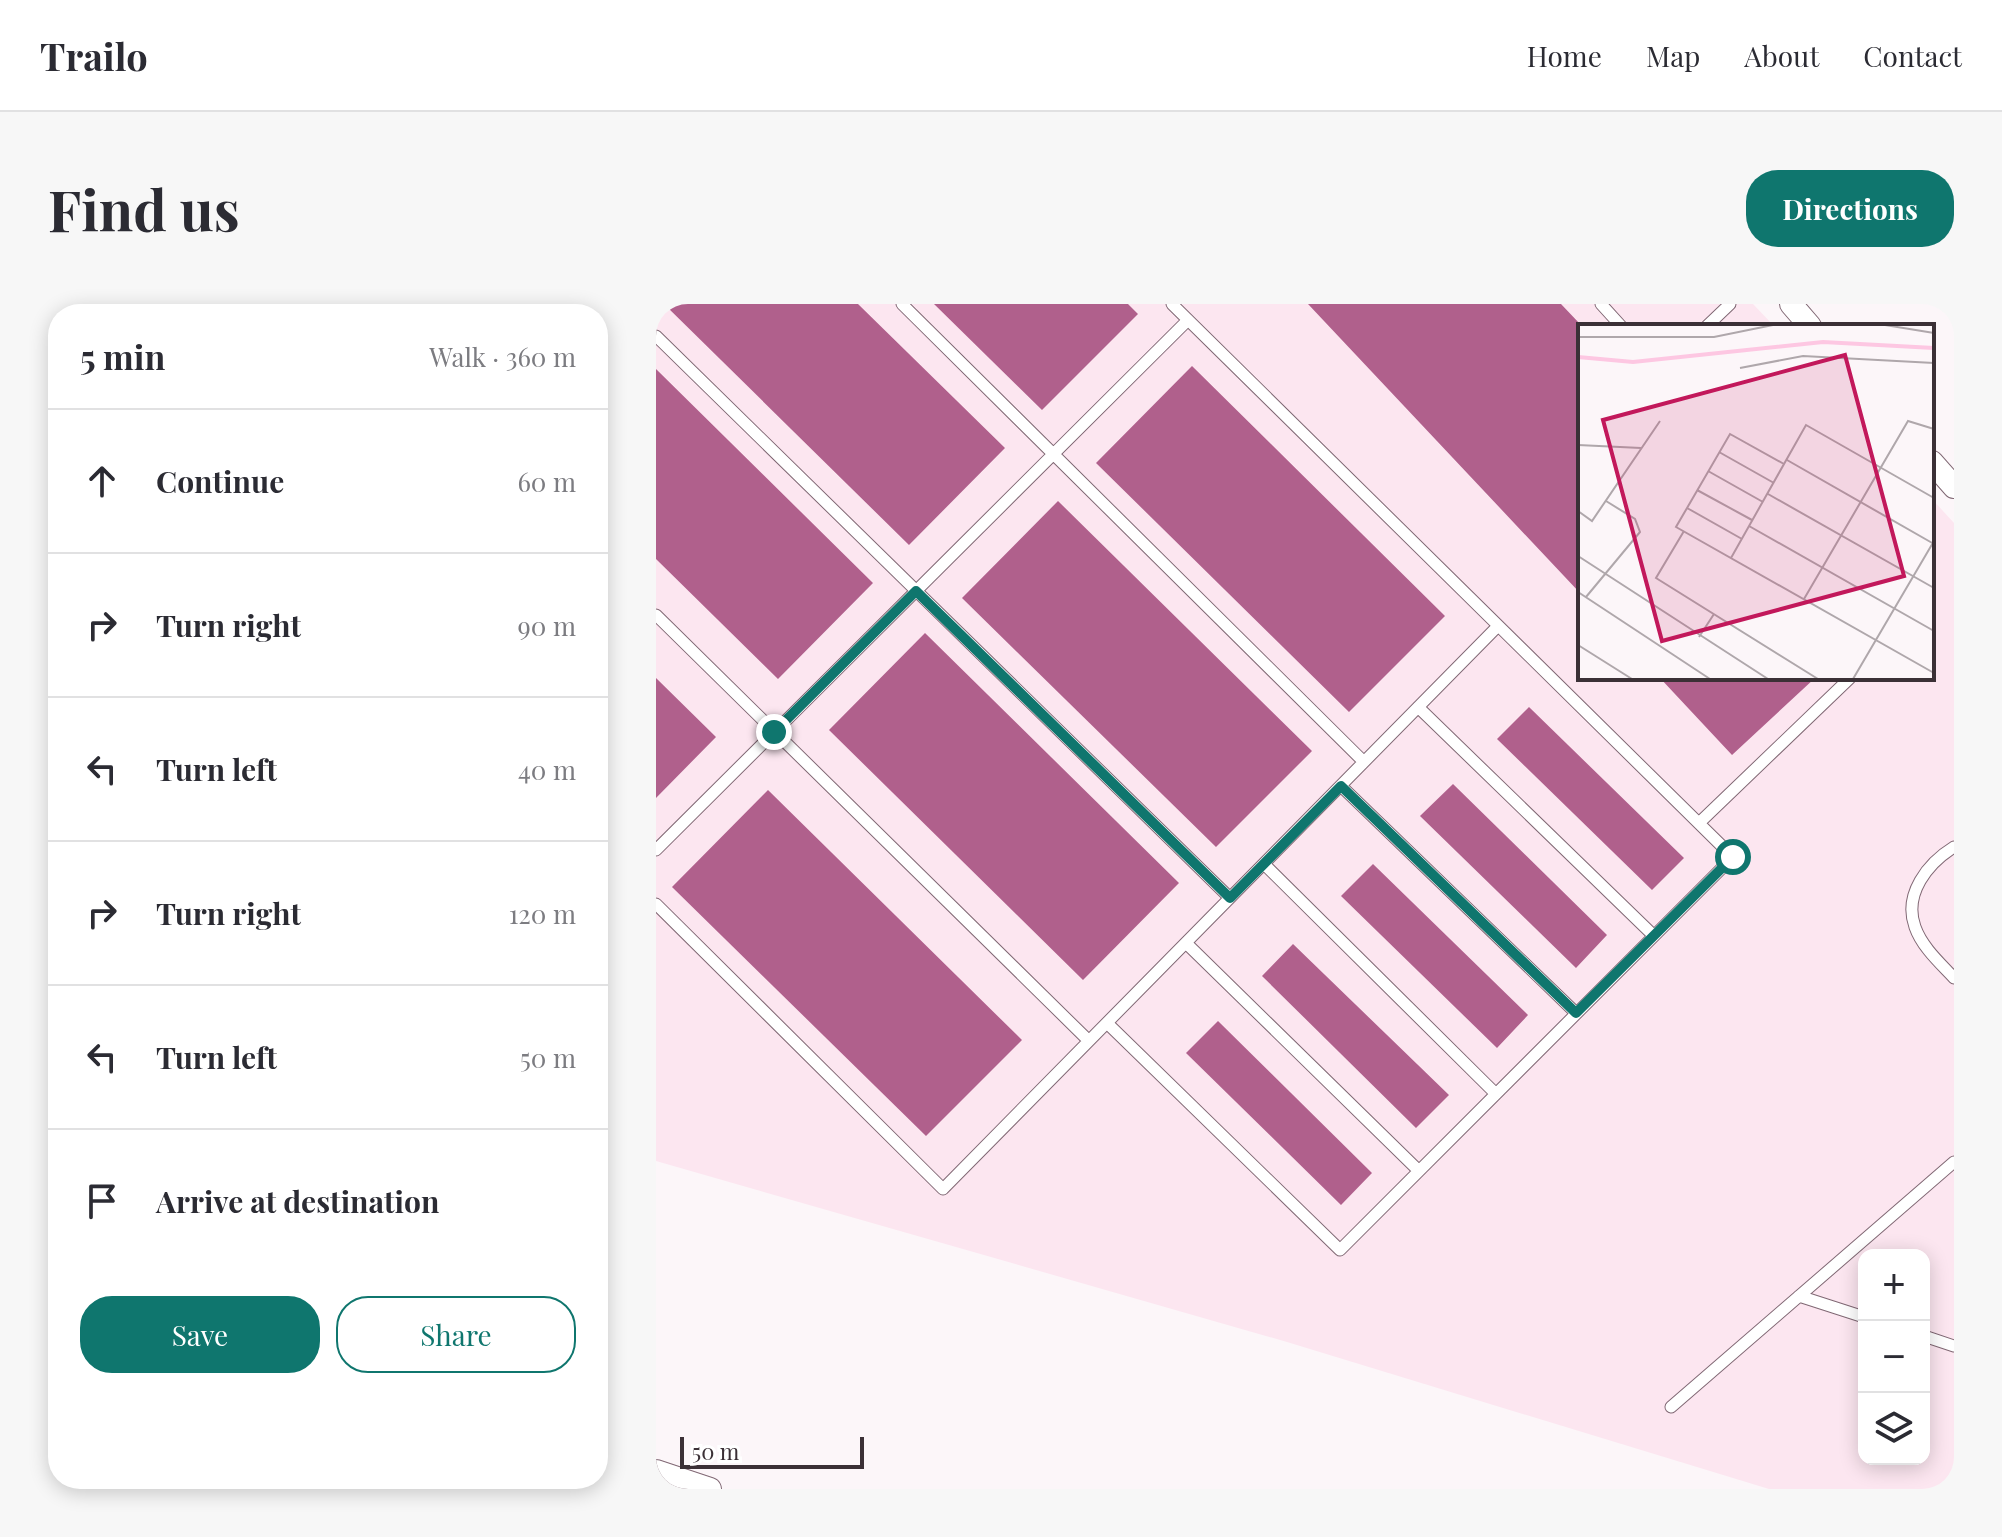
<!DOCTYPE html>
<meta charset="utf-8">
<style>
body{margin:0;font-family:"Playfair Display",serif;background:#f7f7f7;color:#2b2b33}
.controls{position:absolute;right:24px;bottom:24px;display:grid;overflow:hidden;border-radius:16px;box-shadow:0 4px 20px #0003}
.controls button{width:72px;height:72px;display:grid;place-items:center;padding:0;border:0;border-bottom:2px solid #e1e1e2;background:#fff;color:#2b2b33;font:40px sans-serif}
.scale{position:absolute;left:24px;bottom:20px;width:184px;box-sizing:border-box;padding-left:8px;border:4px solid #3b3036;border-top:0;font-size:22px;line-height:28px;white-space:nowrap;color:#3b3036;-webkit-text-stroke:6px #fff;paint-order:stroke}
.stop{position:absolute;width:24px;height:24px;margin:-18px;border:6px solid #0f766e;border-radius:50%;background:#fff}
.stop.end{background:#0f766e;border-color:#fff;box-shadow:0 2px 8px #0008}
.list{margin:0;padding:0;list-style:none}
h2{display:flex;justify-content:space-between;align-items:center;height:104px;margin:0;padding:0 32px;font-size:34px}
h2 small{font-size:26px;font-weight:400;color:#7c7c81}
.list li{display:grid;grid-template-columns:52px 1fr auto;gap:24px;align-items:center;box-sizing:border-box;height:144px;padding:0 32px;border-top:2px solid #e1e1e2}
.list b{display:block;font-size:30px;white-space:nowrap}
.list em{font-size:26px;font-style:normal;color:#7c7c81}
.actions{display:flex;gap:16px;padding:24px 32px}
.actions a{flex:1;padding:18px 0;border:2px solid #0f766e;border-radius:32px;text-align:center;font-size:28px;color:#0f766e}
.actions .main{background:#0f766e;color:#fff}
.icon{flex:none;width:44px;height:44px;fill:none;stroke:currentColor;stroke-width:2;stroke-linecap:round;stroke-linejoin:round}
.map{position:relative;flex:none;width:1298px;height:1185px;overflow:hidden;border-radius:32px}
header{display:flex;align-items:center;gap:48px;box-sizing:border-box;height:112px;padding:0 40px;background:#fff;border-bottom:2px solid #e1e1e2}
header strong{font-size:38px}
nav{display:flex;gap:44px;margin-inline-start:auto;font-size:28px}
.intro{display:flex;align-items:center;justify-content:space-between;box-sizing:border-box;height:192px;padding:0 48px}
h1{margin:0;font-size:56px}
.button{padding:20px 36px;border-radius:32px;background:#0f766e;color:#fff;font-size:28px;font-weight:700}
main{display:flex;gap:48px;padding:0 48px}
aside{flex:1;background:#fff;border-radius:32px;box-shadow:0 4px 20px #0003}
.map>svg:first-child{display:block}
</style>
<header>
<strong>Trailo</strong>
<nav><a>Home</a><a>Map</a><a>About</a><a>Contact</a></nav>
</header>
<div class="intro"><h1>Find us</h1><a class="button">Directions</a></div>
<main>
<aside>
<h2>5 min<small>Walk · 360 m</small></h2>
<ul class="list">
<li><svg class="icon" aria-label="ahead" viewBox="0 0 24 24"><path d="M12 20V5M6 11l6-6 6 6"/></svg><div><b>Continue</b></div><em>60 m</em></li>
<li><svg class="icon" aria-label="right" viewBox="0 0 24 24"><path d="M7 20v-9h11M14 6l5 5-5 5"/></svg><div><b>Turn right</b></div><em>90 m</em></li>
<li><svg class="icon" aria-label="left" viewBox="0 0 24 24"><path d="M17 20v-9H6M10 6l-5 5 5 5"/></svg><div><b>Turn left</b></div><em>40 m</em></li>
<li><svg class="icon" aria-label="right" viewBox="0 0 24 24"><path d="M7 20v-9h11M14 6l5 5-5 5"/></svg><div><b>Turn right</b></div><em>120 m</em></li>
<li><svg class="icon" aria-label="left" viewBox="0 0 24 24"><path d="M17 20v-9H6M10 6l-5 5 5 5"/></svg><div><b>Turn left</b></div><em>50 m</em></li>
<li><svg class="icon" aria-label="arrive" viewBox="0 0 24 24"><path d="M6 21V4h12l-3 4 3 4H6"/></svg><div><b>Arrive at destination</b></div></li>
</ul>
<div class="actions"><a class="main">Save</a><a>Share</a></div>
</aside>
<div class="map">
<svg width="1298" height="1185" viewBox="0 0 1298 1185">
<rect width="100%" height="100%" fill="#fcf6f9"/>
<!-- built -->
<path fill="#fce6f0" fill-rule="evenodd" d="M 0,0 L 1097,0 L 1118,22 L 924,22 L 924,374 L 1276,374 L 1276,195 L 1298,219 L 1298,1185 L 1113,1185 L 631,1038 L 0,857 ZM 1208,951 L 1268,951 L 1268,1155 L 1208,1155 Z"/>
<!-- building -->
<path fill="#b0608c" d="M 8,0 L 202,0 L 349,144 L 253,241 Z
M 278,0 L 472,0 L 482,10 L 386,106 Z
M 652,0 L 905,0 L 924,20 L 924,289 Z
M 536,62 L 789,312 L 693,408 L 440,159 Z
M 0,65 L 217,279 L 122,375 L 0,255 Z
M 402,197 L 656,447 L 560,543 L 306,294 Z
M 269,329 L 523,579 L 427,676 L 173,426 Z
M 0,374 L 60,433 L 0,494 Z
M 1004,374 L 1159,374 L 1076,451 Z
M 873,403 L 1028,554 L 996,586 L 841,435 Z
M 797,480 L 951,631 L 920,664 L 764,512 Z
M 112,486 L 366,736 L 270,832 L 16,583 Z
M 717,560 L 872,711 L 841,744 L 685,592 Z
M 637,640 L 793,791 L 760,824 L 606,672 Z
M 562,717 L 716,869 L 685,901 L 530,749 Z"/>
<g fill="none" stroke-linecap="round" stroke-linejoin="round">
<defs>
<path id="service" d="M 246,0 L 708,458
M 945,0 L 965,22
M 1051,22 L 1074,0
M 0,32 L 574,594
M 0,311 L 433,737
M 762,403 L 997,631
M 685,482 L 920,709
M 1043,519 L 1194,374
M 1298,543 C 1272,559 1247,590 1259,623 C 1266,643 1284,659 1298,674
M 0,546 L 532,16
M 608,560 L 840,790
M 0,600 L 287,885 L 842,322
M 530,639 L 763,867
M 451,719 L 684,946 L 1077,553 L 516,0
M 1143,992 L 1208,1013
M 1268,1032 L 1298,1042
M 1015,1103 L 1298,858"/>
<path id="minor" d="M 1135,0 L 1154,22
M 1276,158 L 1298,183
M 0,1167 L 54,1185"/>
</defs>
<!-- service casing -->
<use href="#service" stroke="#806874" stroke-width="13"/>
<!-- minor casing -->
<use href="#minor" stroke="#806874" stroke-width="24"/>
<!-- service -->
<use href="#service" stroke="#fff" stroke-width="11"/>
<!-- minor -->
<use href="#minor" stroke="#fff" stroke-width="22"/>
</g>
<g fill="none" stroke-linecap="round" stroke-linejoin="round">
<!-- route -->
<path stroke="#0f766e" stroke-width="10" d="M 118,428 L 260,287 L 574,594 L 685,482 L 920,709 L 1077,553"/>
</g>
<!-- overview -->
<g transform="translate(922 20)">
<rect width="356" height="356" fill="#fcf6f9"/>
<path fill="none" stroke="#fdc7e2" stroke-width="4" d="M 0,33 L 55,38 L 245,18 L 356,24"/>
<path fill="none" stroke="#afa7ab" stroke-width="2" d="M 307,1 L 356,9M 0,13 L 136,13 L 195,1M 162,44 L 225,32 L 356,39M 0,121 L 63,124M 141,128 L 196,159M 209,136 L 356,220M 206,140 L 152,110 L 98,203 L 356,349M 130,147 L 185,178M 119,166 L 174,196M 190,170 L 356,264M 109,184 L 164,215M 0,187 L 14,197 L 82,97M 171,202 L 356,307M 106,207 L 78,254 L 240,355M 0,232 L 190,355M 153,234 L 228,101 L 356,174M 0,268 L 132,355M 8,273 L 62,208 L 57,195 L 28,177M 226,275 L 330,97 L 356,105M 121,313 L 136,290M 0,321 L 54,355M 275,355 L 356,217"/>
<path fill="#c2185b" fill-opacity="0.15" stroke="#c2185b" stroke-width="4" d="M 267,31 L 326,252 L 84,317 L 25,96 Z"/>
<rect width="356" height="356" fill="none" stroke="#3b3036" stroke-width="4"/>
</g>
</svg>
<div class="controls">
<button>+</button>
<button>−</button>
<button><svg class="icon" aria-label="layers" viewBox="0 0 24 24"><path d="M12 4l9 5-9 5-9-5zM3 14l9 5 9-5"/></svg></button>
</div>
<div class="scale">50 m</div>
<div class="stop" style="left:1077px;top:553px"></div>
<div class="stop end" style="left:118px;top:428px"></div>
</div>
</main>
